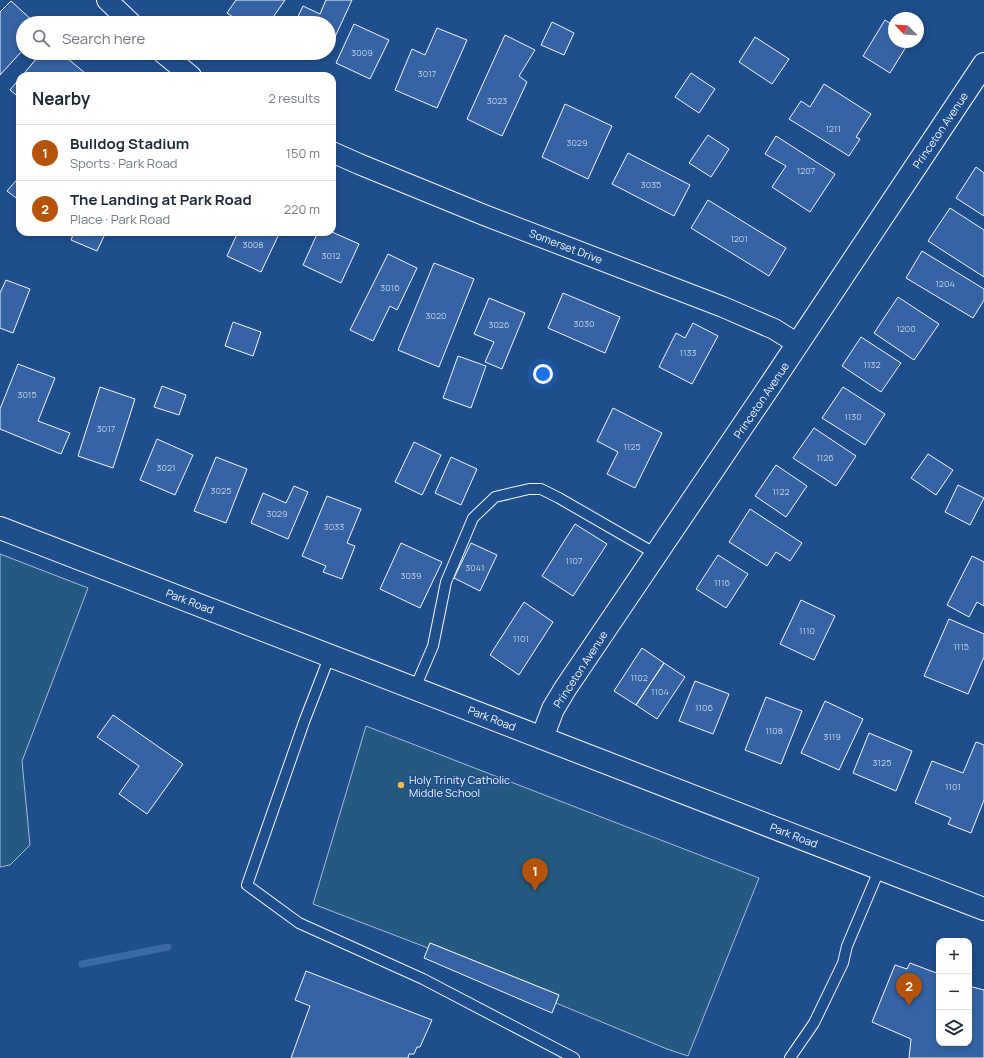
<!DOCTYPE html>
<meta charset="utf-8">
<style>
body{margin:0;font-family:Manrope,sans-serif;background:#f2f2f3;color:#1f2937}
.controls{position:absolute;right:12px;bottom:12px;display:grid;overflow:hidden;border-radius:8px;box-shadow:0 2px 6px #0003}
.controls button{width:36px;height:36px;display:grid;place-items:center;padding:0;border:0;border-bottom:1px solid #e0e1e3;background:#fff;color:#1f2937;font:20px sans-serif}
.compass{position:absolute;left:888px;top:12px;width:36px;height:36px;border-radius:50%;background:#fff;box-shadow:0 2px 6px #0003;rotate:295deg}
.you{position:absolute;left:543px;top:374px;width:14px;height:14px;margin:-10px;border:3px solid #fff;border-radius:50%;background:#1a73e8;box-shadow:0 0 0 6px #1a73e833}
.badge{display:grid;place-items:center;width:26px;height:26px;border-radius:50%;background:#b45309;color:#fff;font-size:13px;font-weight:700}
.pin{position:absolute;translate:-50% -33px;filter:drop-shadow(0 1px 2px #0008)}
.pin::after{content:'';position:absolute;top:21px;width:14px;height:12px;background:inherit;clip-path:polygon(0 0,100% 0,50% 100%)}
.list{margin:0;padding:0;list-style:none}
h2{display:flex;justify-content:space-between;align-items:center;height:52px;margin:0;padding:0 16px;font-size:17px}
h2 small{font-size:13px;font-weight:400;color:#747a83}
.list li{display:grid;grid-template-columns:26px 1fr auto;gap:12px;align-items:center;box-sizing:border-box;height:56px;padding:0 16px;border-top:1px solid #e0e1e3}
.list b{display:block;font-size:15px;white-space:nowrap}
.list p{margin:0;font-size:13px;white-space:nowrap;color:#747a83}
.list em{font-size:13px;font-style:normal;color:#747a83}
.icon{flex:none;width:22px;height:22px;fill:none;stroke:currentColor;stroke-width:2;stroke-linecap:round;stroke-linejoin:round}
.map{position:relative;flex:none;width:984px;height:1058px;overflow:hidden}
.search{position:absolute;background:#fff;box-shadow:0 2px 6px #0003;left:16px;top:16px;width:320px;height:44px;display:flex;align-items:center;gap:10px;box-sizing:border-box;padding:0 14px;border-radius:22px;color:#747a83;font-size:15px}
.panel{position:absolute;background:#fff;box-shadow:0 2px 6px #0003;left:16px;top:72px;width:320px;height:164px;border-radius:12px}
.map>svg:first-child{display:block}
</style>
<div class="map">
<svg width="984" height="1058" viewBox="0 0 984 1058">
<rect width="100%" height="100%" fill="#1f4e8c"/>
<!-- green -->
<path fill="#245a82" stroke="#a8bbd7" d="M 0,554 L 88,588 L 22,761 L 30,845 L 10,865 L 0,867 Z
M 366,726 L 759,878 L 688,1056 L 667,1049 L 556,1003 L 559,995 L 430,943 L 428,948 L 313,904 Z"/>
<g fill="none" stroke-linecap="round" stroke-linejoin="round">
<!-- stream -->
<path stroke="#3b69a3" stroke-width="7" d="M 82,964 L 168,947"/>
</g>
<!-- building -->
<path fill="#3563a3" stroke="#f2f6ff" d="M 236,0 L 285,0 L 269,23 L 242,23 L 227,13 Z
M 326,0 L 352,0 L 329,50 L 329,23 L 295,23 L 303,6 L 320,14 Z
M 11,1 L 35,23 L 23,23 L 23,50 L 0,75 L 0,12 Z
M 885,20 L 894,26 L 894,42 L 909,42 L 890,73 L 863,56 Z
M 552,22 L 574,33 L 564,55 L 541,45 Z
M 354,24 L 389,40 L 370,79 L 336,63 Z
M 437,28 L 467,40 L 437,108 L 395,90 L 412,49 L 425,55 Z
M 505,35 L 535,50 L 519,76 L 527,82 L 502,136 L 467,119 Z
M 755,37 L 789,59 L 772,84 L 739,62 Z
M 41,53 L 61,53 L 85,73 L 83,76 L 22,76 Z
M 691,73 L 715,89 L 699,113 L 675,97 Z
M 20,78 L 20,98 L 10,90 Z
M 824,84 L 871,114 L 856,137 L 860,139 L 849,156 L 789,119 L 801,101 L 810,107 Z
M 565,104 L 612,126 L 588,179 L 542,157 Z
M 708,135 L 729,149 L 711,177 L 689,163 Z
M 776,136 L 835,174 L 810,212 L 772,187 L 786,166 L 765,154 Z
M 628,153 L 690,185 L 674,216 L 612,184 Z
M 976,167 L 984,173 L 984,216 L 956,198 Z
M 20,176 L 20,201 L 7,191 Z
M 708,200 L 786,248 L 769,276 L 691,228 Z
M 950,208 L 984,230 L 984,277 L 928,241 Z
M 74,232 L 106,232 L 97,251 L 71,240 Z
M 238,232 L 280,232 L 261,272 L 227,256 Z
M 318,232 L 332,232 L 359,244 L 341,283 L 303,265 Z
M 922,251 L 984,289 L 984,300 L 973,318 L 906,278 Z
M 388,254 L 417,268 L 397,310 L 390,306 L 373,341 L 350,330 Z
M 434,263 L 474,279 L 439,367 L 398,350 Z
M 6,280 L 30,289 L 13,333 L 0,328 L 0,293 Z
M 563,293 L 620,317 L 605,353 L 548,328 Z
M 898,297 L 939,324 L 914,360 L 874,333 Z
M 489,298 L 525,313 L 502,369 L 485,362 L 494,342 L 474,334 Z
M 233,322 L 261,332 L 253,356 L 225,346 Z
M 693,323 L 718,336 L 692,384 L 659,367 L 676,333 L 685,338 Z
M 861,337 L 901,363 L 881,392 L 842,366 Z
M 458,356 L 486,366 L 471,408 L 443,398 Z
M 18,364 L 55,378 L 38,421 L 70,433 L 61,454 L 0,429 L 0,409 Z
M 162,386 L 186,395 L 179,415 L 154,407 Z
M 100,387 L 135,399 L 113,468 L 78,456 Z
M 843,387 L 885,414 L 865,445 L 822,418 Z
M 613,408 L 662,433 L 635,488 L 607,474 L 618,452 L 597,441 Z
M 814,428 L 856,456 L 836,486 L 793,458 Z
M 157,439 L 193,455 L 175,495 L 140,480 Z
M 414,442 L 441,455 L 422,495 L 395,482 Z
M 928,454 L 953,470 L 936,495 L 911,478 Z
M 216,457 L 247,469 L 226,523 L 194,511 Z
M 451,457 L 477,469 L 461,505 L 435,493 Z
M 776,465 L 807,486 L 786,517 L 755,496 Z
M 958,485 L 984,498 L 970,525 L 945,512 Z
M 294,486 L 308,492 L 288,539 L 251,523 L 263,493 L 286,503 Z
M 327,496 L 361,509 L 347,543 L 355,546 L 342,579 L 323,572 L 326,566 L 302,556 Z
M 750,509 L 802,543 L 790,561 L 776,552 L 767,566 L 729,542 Z
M 575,524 L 607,544 L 573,596 L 542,576 Z
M 401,543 L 442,562 L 420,608 L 380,589 Z
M 471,543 L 497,555 L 480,591 L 454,578 Z
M 718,555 L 748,574 L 726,608 L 696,589 Z
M 972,556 L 984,562 L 984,606 L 977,602 L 969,617 L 947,605 Z
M 801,600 L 835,616 L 814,660 L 780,644 Z
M 524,602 L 553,622 L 519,675 L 490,655 Z
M 949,619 L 984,634 L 984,657 L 968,694 L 924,676 Z
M 642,648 L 664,663 L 636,705 L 614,691 Z
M 664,663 L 685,677 L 657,719 L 636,705 Z
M 695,681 L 729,694 L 713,734 L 679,721 Z
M 766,697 L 802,711 L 781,764 L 745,750 Z
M 825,701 L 863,719 L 839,770 L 801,753 Z
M 113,715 L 183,764 L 147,814 L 119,794 L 139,766 L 97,737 Z
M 869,733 L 912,751 L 896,791 L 853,773 Z
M 976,742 L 984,745 L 984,800 L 971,833 L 948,824 L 951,818 L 915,803 L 932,761 L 963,773 Z
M 430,943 L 559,995 L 552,1013 L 424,958 Z
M 910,963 L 939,974 L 939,1043 L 969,1043 L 969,986 L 984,990 L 984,1058 L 909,1058 L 911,1039 L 872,1022 L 895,965 L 907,969 Z
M 306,971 L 432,1020 L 420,1047 L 417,1047 L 414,1054 L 409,1054 L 408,1058 L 291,1058 L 310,1006 L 295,1000 Z"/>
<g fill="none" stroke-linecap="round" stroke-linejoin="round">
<defs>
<path id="lane" d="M 330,655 L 304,722 L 247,885 L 299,923 L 423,979 L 574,1058
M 415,688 L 433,646 L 446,582 L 473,518 L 495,497 L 529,489 L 541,489 L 559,498 L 656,554
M 790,1058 L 814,1023 L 843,963 L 847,946 L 880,868"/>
<path id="street" d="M 107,0 L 131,23
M 163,53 L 191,76
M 332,152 L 359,164 L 484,215 L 723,307 L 774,329 L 798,344"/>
<path id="secondary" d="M 0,528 L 984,909
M 542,738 L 553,709 L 565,689 L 769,387 L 984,64"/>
</defs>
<!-- lane casing -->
<use href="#lane" stroke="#f2f6ff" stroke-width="12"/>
<!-- street casing -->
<use href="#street" stroke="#f2f6ff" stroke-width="22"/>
<!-- secondary casing -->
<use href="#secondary" stroke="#f2f6ff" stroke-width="24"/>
<!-- lane -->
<use href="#lane" stroke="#1f4e8c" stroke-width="10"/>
<!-- street -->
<use href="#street" stroke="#1f4e8c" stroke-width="20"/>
<!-- secondary -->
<use href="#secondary" stroke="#1f4e8c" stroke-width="22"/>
</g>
<!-- markers -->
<circle fill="#ffb74d" stroke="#1f4e8c" stroke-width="1.5" cx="401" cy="785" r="4"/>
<g text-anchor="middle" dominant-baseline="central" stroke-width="3" stroke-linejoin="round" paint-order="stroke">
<!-- number labels -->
<g font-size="9" fill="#c3d1e8">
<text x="362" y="52">3009</text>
<text x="427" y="73">3017</text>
<text x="497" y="100">3023</text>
<text x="833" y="128">1211</text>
<text x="577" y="142">3029</text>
<text x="806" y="170">1207</text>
<text x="651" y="184">3035</text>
<text x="739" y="238">1201</text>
<text x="253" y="244">3008</text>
<text x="331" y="255">3012</text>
<text x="945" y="283">1204</text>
<text x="390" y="287">3016</text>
<text x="436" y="315">3020</text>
<text x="584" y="323">3030</text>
<text x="499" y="324">3026</text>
<text x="906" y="328">1200</text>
<text x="688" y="352">1133</text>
<text x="872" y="364">1132</text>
<text x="27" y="394">3015</text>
<text x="853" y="416">1130</text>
<text x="106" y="428">3017</text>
<text x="632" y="446">1125</text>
<text x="825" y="457">1126</text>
<text x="166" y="467">3021</text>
<text x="221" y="490">3025</text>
<text x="781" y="491">1122</text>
<text x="277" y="513">3029</text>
<text x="334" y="526">3033</text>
<text x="574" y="560">1107</text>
<text x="475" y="567">3041</text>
<text x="411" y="575">3039</text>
<text x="722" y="582">1116</text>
<text x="807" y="630">1110</text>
<text x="521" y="638">1101</text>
<text x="961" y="646">1115</text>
<text x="639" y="677">1102</text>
<text x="660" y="691">1104</text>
<text x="704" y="707">1106</text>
<text x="774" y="730">1108</text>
<text x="832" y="736">3119</text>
<text x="882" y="762">3125</text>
<text x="953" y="786">1101</text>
</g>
<!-- street labels -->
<g font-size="11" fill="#f2f6ff" stroke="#1f4e8c">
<text transform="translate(940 130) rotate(-56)">Princeton Avenue</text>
<text transform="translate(566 246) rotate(21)">Somerset Drive</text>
<text transform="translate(761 400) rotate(-56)">Princeton Avenue</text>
<text transform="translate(190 601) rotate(21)">Park Road</text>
<text transform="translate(580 669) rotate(-57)">Princeton Avenue</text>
<text transform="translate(492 718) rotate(21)">Park Road</text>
<text transform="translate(794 835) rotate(21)">Park Road</text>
</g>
<!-- poi labels -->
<g font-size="11" fill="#f2f6ff" stroke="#1f4e8c" text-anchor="start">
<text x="409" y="779">Holy Trinity Catholic<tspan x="409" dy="13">Middle School</tspan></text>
</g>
</g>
</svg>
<div class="controls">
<button>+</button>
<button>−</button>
<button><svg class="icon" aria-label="layers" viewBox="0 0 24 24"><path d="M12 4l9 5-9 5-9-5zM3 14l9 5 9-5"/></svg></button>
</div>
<svg class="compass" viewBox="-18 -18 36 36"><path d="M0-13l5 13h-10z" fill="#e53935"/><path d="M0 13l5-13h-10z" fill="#747a83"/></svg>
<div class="you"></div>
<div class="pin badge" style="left:535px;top:891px">1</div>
<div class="pin badge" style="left:909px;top:1006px">2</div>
<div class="search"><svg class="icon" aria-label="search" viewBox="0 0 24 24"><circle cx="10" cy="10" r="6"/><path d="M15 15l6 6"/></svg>Search here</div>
<section class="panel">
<h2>Nearby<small>2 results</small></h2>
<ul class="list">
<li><span class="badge">1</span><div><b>Bulldog Stadium</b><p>Sports · Park Road</p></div><em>150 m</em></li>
<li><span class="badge">2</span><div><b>The Landing at Park Road</b><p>Place · Park Road</p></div><em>220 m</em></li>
</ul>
</section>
</div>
